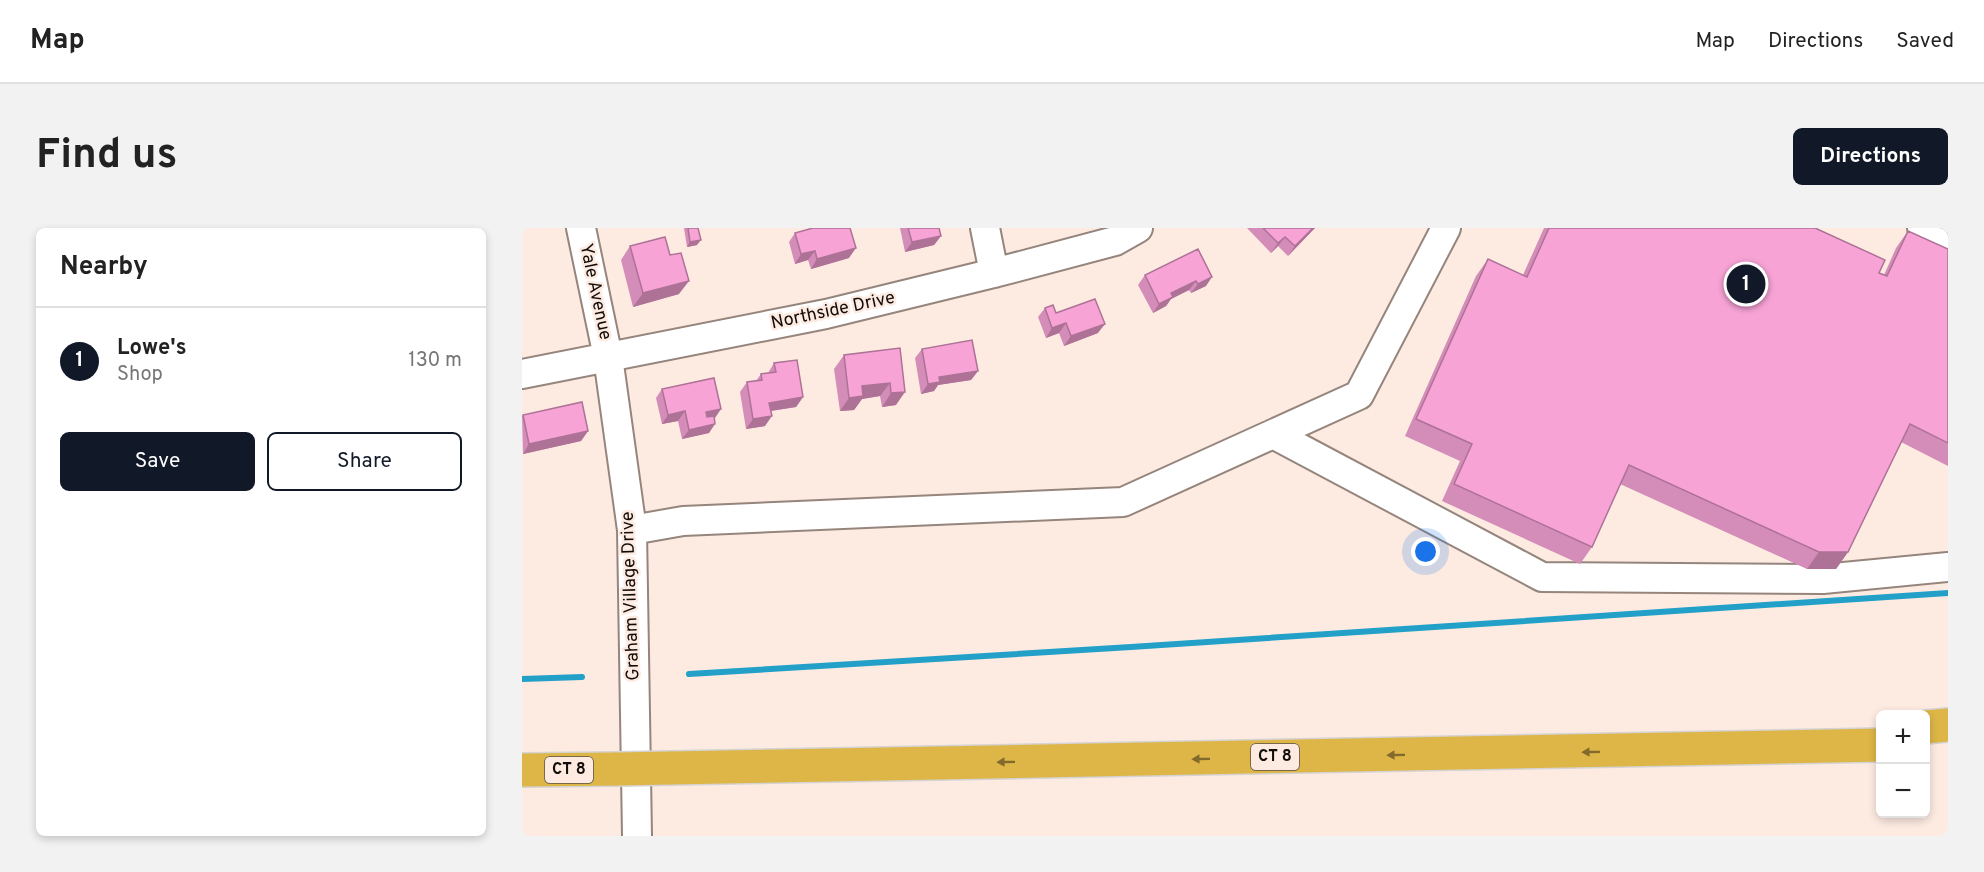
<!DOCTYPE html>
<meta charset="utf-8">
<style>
body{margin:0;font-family:Overpass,sans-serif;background:#f2f2f2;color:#222}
.controls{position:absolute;right:18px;bottom:18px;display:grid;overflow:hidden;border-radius:9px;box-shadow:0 3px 9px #0003}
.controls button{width:54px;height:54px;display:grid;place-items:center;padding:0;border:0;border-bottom:2px solid #e0e0e0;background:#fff;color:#222;font:30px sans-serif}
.you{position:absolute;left:904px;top:324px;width:21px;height:21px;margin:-15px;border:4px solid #fff;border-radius:50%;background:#1a73e8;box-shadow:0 0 0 9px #1a73e833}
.badge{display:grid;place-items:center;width:39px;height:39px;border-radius:50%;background:#111827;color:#fff;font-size:20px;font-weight:700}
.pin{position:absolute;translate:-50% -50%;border:3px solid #fff;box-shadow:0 2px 6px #0006}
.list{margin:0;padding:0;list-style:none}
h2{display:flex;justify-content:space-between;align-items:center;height:78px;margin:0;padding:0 24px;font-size:26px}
h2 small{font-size:20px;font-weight:400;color:#767676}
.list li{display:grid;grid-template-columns:39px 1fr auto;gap:18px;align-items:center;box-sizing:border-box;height:108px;padding:0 24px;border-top:2px solid #e0e0e0}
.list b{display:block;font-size:22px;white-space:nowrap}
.list p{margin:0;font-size:20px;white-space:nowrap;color:#767676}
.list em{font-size:20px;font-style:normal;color:#767676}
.actions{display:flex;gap:12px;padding:18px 24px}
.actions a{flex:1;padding:14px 0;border:2px solid #111827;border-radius:9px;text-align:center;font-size:21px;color:#111827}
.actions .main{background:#111827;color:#fff}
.map{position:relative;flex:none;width:1426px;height:608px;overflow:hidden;border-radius:9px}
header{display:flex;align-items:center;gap:36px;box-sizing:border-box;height:84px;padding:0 30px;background:#fff;border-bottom:2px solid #e0e0e0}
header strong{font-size:28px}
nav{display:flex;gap:33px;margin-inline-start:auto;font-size:21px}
.intro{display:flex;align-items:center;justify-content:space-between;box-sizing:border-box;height:144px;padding:0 36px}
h1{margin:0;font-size:42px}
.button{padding:15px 27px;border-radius:9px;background:#111827;color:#fff;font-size:21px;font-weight:700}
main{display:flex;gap:36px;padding:0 36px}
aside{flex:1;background:#fff;border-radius:9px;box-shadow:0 3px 9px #0003}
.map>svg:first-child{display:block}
</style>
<header>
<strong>Map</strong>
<nav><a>Map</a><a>Directions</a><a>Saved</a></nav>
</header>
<div class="intro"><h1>Find us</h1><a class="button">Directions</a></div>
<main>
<aside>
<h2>Nearby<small></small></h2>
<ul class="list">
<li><span class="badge">1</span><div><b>Lowe's</b><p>Shop</p></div><em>130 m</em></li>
</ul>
<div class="actions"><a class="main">Save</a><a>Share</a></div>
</aside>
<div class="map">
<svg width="1426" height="608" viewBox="0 0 1426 608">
<rect width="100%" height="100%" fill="#fdebe2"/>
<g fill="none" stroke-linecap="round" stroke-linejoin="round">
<!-- stream -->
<path stroke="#22a0c8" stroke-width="6" d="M 167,446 L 609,419 L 1426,365
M 0,451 L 60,449"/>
<defs>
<path id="minor" d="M 59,0 L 86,129 L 110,302 L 115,608
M 463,0 L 472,45
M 1400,0 L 1426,9
M 0,146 L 304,86 L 472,45 L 593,13 L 616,0
M 751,206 L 1020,349 L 1301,351 L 1426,339
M 110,302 L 161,293 L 601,274 L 837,167 L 924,0"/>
<path id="highway" d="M 1404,499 L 1426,497
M 148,540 L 1358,517
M 0,542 L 94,541"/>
</defs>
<!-- minor casing -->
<use href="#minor" stroke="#95857c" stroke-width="32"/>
<!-- highway casing -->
<use href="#highway" stroke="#d5d3d3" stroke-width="36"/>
<!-- minor -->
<use href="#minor" stroke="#fff" stroke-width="28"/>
<!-- highway -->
<use href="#highway" stroke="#ddb647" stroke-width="33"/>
<defs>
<path id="highway-bridge" d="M 94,541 L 148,540"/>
</defs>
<!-- highway-bridge casing -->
<use href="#highway-bridge" stroke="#d5d3d3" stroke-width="36" stroke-linecap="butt"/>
<!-- highway-bridge -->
<use href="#highway-bridge" stroke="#ddb647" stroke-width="33"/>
</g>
<!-- wall -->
<path fill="#d48cb8" d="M 162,0 L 176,0 L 175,17 L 165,19 Z
M 378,0 L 417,0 L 419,8 L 412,17 L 383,24 Z
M 725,0 L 793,0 L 789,4 L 766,28 L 756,18 L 749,25 Z
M 1022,0 L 1293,0 L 1357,45 L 1362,47 L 1374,20 L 1386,3 L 1426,21 L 1426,238 L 1379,214 L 1326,324 L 1314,341 L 1285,341 L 1098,256 L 1070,319 L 1058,336 L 920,273 L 938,233 L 883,208 L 954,48 L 966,31 L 1001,47 Z
M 273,5 L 327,30 L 289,41 L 286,32 L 273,36 L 267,14 Z
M 108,18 L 157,66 L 111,79 L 99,32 Z
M 676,21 L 684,58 L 669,65 L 667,62 L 649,71 L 644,78 L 631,85 L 616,57 L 623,47 Z
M 523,80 L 534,85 L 576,105 L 542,118 L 537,105 L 524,110 L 516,89 Z
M 378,120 L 374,177 L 360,179 L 358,168 L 340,171 L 332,182 L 318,183 L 312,141 L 322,127 Z
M 400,121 L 456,143 L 449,152 L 416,157 L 412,163 L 399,166 L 393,130 Z
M 252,135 L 281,169 L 274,179 L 249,183 L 243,198 L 224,201 L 218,164 L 225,154 L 234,153 L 239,146 L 246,145 Z
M 140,161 L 193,190 L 187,205 L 160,211 L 156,193 L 140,196 L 134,170 Z
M 1,187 L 66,203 L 59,213 L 1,226 L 0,188 Z"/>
<!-- shaded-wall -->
<path fill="#ad7296" d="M 791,0 L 793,0 L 789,4 L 766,28 L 773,18 Z
M 419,8 L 412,17 L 383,24 L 390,14 Z
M 763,9 L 756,18 L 749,25 L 756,15 Z
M 179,12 L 175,17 L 165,19 L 168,14 Z
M 334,20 L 327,30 L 289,41 L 295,31 Z
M 293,23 L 286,32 L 273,36 L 279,26 Z
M 690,49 L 684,58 L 669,65 L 676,56 Z
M 167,53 L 157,66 L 111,79 L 121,65 Z
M 674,53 L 667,62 L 649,71 L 644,78 L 631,85 L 637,76 L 649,65 Z
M 544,95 L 537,105 L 524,110 L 530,100 Z
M 583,96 L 576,105 L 542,118 L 549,108 Z
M 456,143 L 449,152 L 416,157 L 412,163 L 399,166 L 406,156 L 417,149 Z
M 368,155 L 358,168 L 340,171 L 332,182 L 318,183 L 327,170 L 340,158 Z
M 383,164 L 374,177 L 360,179 L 369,165 Z
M 281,169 L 274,179 L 241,184 L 247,175 Z
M 199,181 L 193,190 L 178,194 L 184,184 Z
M 163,183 L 156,193 L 140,196 L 146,187 Z
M 250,188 L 243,198 L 224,201 L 231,191 Z
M 193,196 L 187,205 L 160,211 L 167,202 Z
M 66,203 L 59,213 L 1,226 L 7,216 Z
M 1297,324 L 1326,324 L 1314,341 L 1285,341 Z"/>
<!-- building -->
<path fill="#f7a3d6" stroke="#ad7296" stroke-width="1.5" d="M 166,0 L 176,0 L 179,12 L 168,14 Z
M 291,0 L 328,0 L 334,20 L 295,31 L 293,23 L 279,26 L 273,5 Z
M 386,0 L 417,0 L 419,8 L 390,14 Z
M 741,0 L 791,0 L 773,18 L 763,9 L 756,15 Z
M 1027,0 L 1293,0 L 1363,32 L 1357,45 L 1365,48 L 1386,3 L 1426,21 L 1426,215 L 1388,196 L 1326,324 L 1297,324 L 1107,237 L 1070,319 L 932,256 L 950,216 L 894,191 L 966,31 L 1005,49 Z
M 143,9 L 148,27 L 159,25 L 167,53 L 121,65 L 108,18 Z
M 676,21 L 690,49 L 676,56 L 674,53 L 649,65 L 651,69 L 637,76 L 623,47 Z
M 573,71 L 583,96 L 549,108 L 544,95 L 530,100 L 523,80 L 531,77 L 534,85 Z
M 450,112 L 456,143 L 417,149 L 418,154 L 406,156 L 400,121 Z
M 378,120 L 383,164 L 369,165 L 368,155 L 340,158 L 341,168 L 327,170 L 322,127 Z
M 275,132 L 281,169 L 247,175 L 250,188 L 231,191 L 225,154 L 240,152 L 239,146 L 254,144 L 252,135 Z
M 192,150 L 199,181 L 184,184 L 185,189 L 192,188 L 193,196 L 167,202 L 163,183 L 146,187 L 140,161 Z
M 60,174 L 66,203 L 7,216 L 1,187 Z"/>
<!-- one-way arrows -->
<defs><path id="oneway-solid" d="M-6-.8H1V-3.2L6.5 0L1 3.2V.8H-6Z" transform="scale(1.5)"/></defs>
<g fill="#826a2c">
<use href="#oneway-solid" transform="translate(1069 524) rotate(179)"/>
<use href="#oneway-solid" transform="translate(874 527) rotate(179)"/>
<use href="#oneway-solid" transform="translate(679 531) rotate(179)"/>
<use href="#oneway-solid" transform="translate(484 534) rotate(179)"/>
</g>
<g text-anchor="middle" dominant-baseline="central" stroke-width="5" stroke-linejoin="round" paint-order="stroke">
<!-- shield labels -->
<g fill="#fdebe2" stroke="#59504b" stroke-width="1.5">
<rect x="729" y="516" width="48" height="26" rx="4.5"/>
<rect x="23" y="529" width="48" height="26" rx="4.5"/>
</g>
<g font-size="16" font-weight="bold" fill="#130d0a">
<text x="753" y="529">CT 8</text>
<text x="47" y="542">CT 8</text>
</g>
<!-- street labels -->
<g font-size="18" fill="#130d0a" stroke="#fdebe2">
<text transform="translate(73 64) rotate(78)">Yale Avenue</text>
<text transform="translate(311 83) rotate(-12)">Northside Drive</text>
<text transform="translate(109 368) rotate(-92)">Graham Village Drive</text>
</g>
</g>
</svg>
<div class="controls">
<button>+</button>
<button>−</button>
</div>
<div class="you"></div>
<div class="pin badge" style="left:1224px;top:56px">1</div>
</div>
</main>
